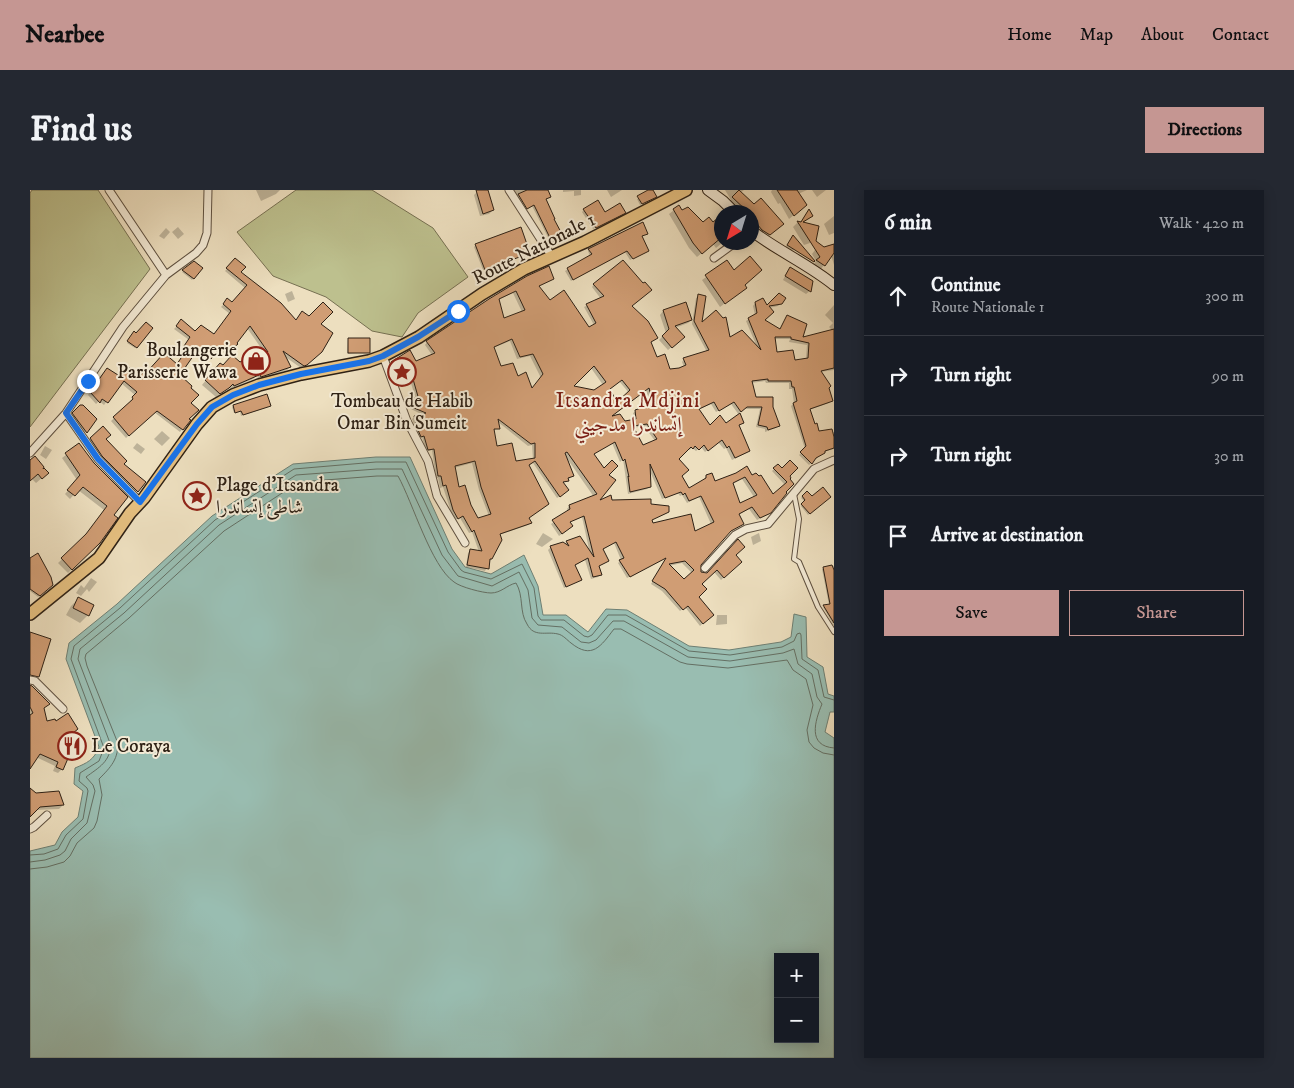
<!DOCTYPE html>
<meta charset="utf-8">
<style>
body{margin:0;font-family:"IM FELL DW Pica",Amiri,serif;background:#242831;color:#f1f3f6}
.controls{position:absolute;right:15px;bottom:15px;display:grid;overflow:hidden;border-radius:0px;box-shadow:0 2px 12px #0003}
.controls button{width:45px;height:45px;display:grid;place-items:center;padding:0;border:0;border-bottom:1px solid #363941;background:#171b24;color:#f1f3f6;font:25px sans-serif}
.compass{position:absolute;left:684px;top:15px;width:45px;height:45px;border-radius:50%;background:#171b24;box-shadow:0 2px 12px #0003;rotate:218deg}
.stop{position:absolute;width:15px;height:15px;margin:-11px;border:4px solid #1a73e8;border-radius:50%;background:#fff}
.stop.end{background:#1a73e8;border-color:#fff;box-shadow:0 1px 5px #0008}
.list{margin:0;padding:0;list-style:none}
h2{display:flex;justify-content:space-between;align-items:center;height:65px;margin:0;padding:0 20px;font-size:21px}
h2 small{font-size:16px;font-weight:400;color:#9ea1a6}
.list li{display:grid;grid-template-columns:32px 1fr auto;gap:15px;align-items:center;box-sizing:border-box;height:80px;padding:0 20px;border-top:1px solid #363941}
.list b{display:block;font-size:19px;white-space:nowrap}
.list p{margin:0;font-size:16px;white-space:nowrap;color:#9ea1a6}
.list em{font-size:16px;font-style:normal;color:#9ea1a6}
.actions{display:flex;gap:10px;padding:15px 20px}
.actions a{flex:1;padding:11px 0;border:1px solid #c59692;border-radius:0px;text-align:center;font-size:18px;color:#c59692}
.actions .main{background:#c59692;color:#111}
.icon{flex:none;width:28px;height:28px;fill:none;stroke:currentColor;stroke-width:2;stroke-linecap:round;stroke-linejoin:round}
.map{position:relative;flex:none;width:804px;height:868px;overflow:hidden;border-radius:0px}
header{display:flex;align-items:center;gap:30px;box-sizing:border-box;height:70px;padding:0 25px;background:#c59692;color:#111}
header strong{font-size:24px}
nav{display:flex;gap:28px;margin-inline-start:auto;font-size:18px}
.intro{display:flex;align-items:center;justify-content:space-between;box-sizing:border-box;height:120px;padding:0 30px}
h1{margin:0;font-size:35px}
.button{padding:12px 22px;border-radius:0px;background:#c59692;color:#111;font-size:18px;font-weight:700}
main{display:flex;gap:30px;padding:0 30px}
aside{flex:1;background:#171b24;border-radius:0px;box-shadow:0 2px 12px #0003}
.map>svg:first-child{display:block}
</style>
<header>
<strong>Nearbee</strong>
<nav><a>Home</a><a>Map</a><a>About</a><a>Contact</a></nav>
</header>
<div class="intro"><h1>Find us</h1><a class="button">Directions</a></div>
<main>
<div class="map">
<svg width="804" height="868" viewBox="0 0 804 868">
<rect width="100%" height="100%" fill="#eddfbf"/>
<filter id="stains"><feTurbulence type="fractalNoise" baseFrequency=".004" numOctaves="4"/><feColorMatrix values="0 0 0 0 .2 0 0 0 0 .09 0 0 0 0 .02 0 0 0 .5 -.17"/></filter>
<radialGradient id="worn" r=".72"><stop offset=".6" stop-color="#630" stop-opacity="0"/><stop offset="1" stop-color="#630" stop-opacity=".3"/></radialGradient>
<!-- green -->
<path fill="#bdc08e" stroke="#767052" d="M 2,0 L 68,0 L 120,79 L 0,237 L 0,3 Z
M 266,0 L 342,0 L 403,38 L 438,87 L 388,123 L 372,147 L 342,141 L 296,107 L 243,86 L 207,42 Z"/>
<!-- water -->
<path fill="#99bdb1" stroke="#6e7f73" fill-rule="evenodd" d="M 346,267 L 380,267 L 422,359 L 435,377 L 461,384 L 494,365 L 508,396 L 513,425 L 536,425 L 558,442 L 576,419 L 597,420 L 659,456 L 699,460 L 751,452 L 761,447 L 764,424 L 776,427 L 777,467 L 793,477 L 798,504 L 804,506 L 804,522 L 800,522 L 795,542 L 804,548 L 804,868 L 0,868 L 0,661 L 25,655 L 32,642 L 48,627 L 53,601 L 44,594 L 45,578 C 57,573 64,570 69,557 L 36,469 L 39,453 L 87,414 L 182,326 L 263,274 ZM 748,767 L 785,767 L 785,849 L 748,849 Z"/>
<!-- shadow -->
<path fill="#0003" fill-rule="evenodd" d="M 226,0 L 250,0 L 246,4 L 231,11 Z
M 453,0 L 457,0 L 463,20 L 459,24 L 450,26 L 444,5 L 447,2 Z
M 483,0 L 516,0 L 518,8 L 515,10 L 530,48 L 521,53 L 502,16 L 495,20 Z
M 533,0 L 551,0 L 551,5 L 544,6 L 544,1 L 533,2 Z
M 577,0 L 592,0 L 581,7 Z
M 621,0 L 624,8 L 610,15 L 607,9 Z
M 695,0 L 714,0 L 710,3 L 747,38 L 735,49 L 722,37 L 722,22 L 709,22 L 698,12 L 701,10 Z
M 742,0 L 777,0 L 768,4 L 770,20 L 759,29 L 750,13 L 748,14 L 741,2 Z
M 782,0 L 796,0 L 787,7 Z
M 648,17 L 651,22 L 673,33 L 683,33 L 692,37 L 693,52 L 686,58 L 683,54 L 667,67 L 659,58 L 639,24 Z
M 554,20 L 575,24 L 592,25 L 563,39 L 552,22 Z
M 779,21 L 782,26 L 773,33 L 785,47 L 780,53 L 774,55 L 763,37 L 768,32 L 770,32 Z
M 804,26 L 804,43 L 799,45 L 794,34 Z
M 148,37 L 154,44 L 148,49 L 142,42 Z
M 136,38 L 140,42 L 134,49 L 129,46 Z
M 616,44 L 611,47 L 618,61 L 600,70 L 595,62 L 541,91 L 535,81 L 560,66 L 558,61 L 560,59 Z
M 763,47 L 770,54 L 764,60 L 756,63 L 752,61 Z
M 446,55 L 499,63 L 453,80 L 444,57 Z
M 804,55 L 804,75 L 801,65 L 791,79 L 784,74 L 786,71 L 782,64 L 785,60 Z
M 205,70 L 210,83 L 265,131 L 289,134 L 291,161 L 271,178 L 254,166 L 260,177 L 257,180 L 228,189 L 227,185 L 223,189 L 200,199 L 199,197 L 186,207 L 172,195 L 186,178 L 226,182 L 237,173 L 233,168 L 236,165 L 217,138 L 204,157 L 195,164 L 189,157 L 177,170 L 165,161 L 148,185 L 160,213 L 158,229 L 159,230 L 150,242 L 124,222 L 96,248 L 81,231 L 101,213 L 100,211 L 106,206 L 91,193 L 74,215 L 69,211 L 66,214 L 58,205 L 75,182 L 87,187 L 109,187 L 146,175 L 154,165 L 150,162 L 159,150 L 144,139 L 149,134 L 165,142 L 183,146 L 200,124 L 191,117 L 195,113 L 202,114 L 215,98 L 195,81 Z
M 164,72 L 171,78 L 162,90 L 152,82 Z
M 697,72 L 715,98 L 690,117 L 672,90 Z
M 757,82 L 782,92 L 780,101 L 776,104 L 753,90 Z
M 523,89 L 508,97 L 520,112 L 559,138 L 564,135 L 554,117 L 571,109 L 562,97 L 564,94 L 600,116 L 626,168 L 639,180 L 654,177 L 652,172 L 654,169 L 677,162 L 662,134 L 666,108 L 669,106 L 671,135 L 699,148 L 727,157 L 716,131 L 725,125 L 723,116 L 725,113 L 737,117 L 749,104 L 751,113 L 748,116 L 739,118 L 733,130 L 750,140 L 771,148 L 803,141 L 799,137 L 803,133 L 795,125 L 804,115 L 804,180 L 790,182 L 801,210 L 799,213 L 779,220 L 788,243 L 804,242 L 804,259 L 794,262 L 779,275 L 769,265 L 775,259 L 761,216 L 764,213 L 762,199 L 759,199 L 759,193 L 736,193 L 735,191 L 721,193 L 725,208 L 741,217 L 748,235 L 746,238 L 735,242 L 735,239 L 726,237 L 730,219 L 714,219 L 709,223 L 713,233 L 708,236 L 718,261 L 716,263 L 702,270 L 696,258 L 694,259 L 688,252 L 675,262 L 671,257 L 666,261 L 662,258 L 659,260 L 658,258 L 647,269 L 651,286 L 658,300 L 674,290 L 676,286 L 685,292 L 706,284 L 722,287 L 743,306 L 755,295 L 742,281 L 748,275 L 763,294 L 737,325 L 727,330 L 719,319 L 708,325 L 712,334 L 698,343 L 670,374 L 670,383 L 677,384 L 704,365 L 710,372 L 691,390 L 684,382 L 670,394 L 667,407 L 683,425 L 670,436 L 655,417 L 650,421 L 632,401 L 621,394 L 636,368 L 597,388 L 588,373 L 591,370 L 584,353 L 572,360 L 577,371 L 568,376 L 571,384 L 568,387 L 561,389 L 555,370 L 544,376 L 551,389 L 534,398 L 518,360 L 520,358 L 532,353 L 534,354 L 537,352 L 560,364 L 552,327 L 539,332 L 539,339 L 529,346 L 521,334 L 538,322 L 537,319 L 539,316 L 564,307 L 536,267 L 543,286 L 533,293 L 535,303 L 527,308 L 503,273 L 498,276 L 498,328 L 501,333 L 498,335 L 469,345 L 461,369 L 455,381 L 436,377 L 438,363 L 441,360 L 449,362 L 442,342 L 439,343 L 430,328 L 425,330 L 421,322 L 413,297 L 410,298 L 408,288 L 406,288 L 402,260 L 396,262 L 392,247 L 389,248 L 382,229 L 384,227 L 393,225 L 375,216 L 380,208 L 386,210 L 378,183 L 367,190 L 359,175 L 362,173 L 386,172 L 402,165 L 395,155 L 397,152 L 460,110 ZM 483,103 L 492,122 L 473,129 L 468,110 ZM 744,149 L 760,149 L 759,152 L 777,155 L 776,169 L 764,171 L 746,163 ZM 480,151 L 487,169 L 500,166 L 511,188 L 502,200 L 487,187 L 470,178 L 463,158 ZM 561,178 L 573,195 L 564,201 L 541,197 ZM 589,191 L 599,203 L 587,213 L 578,199 ZM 616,199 L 620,216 L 606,221 L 603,223 L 604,230 L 594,232 L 578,229 ZM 681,214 L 686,222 L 701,214 L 709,225 L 696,234 L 679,237 L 668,220 ZM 468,232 L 498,256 L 502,255 L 503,270 L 486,272 L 466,257 L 463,241 L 468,238 ZM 614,236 L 625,251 L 613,257 L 603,238 ZM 582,253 L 590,272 L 593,269 L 598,304 L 617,299 L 619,297 L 619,279 L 632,309 L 648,303 L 650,306 L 652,305 L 657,313 L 669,307 L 681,334 L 665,343 L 622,335 L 621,330 L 581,312 L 565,314 L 578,285 L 563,264 ZM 442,273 L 449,300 L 459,326 L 448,329 L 428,298 L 424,278 ZM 712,289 L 724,307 L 709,315 L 702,294 ZM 652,373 L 662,383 L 654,390 L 639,376 Z
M 262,101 L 265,109 L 258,112 L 255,104 Z
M 656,114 L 661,130 L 658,133 L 645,138 L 650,150 L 638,160 L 629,150 L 636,143 L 630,125 L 633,121 Z
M 121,138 L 105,158 L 97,153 L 105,143 L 106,144 Z
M 318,149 L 339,162 L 317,164 Z
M 203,216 L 238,217 L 211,226 L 210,221 L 204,223 L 202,217 Z
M 51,217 L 65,229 L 55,243 L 42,225 Z
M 73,237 L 75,249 L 92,274 L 115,292 L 104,304 L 70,268 L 58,251 Z
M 132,241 L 140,248 L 132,256 L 124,249 Z
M 107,253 L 115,259 L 111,264 L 103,258 Z
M 49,255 L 82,325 L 69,352 L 38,383 L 28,373 L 53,349 L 74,320 L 48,300 L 40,309 L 35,304 L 47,290 L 32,268 Z
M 15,256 L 22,260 L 16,269 L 10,265 Z
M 0,272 L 9,283 L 12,288 L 6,293 L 2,289 L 0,291 Z
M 777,302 L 782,308 L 800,307 L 778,325 L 771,316 L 775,312 L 771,308 Z
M 513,343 L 523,349 L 512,357 L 506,354 Z
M 729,343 L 731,351 L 723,355 L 721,347 Z
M 0,370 L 21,395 L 8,407 L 0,401 Z
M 804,376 L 804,436 L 793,417 L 799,415 L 792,379 Z
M 61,388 L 67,392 L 59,402 L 57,399 L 51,406 L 46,403 L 51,395 L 54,398 Z
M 48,409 L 58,425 L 50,433 L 36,425 L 41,416 Z
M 687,425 L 697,425 L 697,434 L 686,435 Z
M 0,496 L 13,519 L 17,533 L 42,544 L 47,562 L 43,567 L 36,569 L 32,579 L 28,583 L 23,581 L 25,576 L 6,567 L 0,575 Z
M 0,599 L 6,604 L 33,615 L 29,619 L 5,620 L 0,625 Z"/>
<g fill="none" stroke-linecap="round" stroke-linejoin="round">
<!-- shore -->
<path stroke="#646f63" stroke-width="1" d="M 0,665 L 14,664 L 28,659 L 36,645 L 53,629 L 58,601 L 57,598 L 49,591 L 50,583 L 69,571 L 74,558 L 41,469 L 44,456 L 90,418 L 185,330 L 264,279 L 346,272 L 376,272 L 418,362 L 431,380 L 434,382 L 461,389 L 492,374 L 504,398 L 508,426 L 511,430 L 534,430 L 554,446 L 558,447 L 562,445 L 578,425 L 596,425 L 659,461 L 700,465 L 752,457 L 764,451 L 767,444 L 770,443 L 771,445 L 772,469 L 788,480 L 794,507 L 804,510
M 0,672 L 15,670 L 30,665 L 35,661 L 41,649 L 57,633 L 65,601 L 63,595 L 56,587 C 68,578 82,571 80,553 L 48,469 L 50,459 L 94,423 L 189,335 L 266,285 L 347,279 L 372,279 L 412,365 L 428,386 L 462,396 L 489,382 L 498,400 L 502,428 L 508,435 L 532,437 L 551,452 L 559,453 L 566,450 L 583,431 L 594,431 L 658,467 L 700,471 L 753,463 L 764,459 L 768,474 L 782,484 L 787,507 L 792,514 C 785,531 777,556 804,558
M 0,679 L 17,677 L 34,672 L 40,666 L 47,653 L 64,638 L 67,631 L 72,605 L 69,589 C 80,578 90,568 87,551 L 57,476 L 55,468 L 56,464 L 99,428 L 194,341 L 269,292 L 347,286 L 368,286 C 383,313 401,376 424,392 C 430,397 453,403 461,403 C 471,403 477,395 486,393 C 494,406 489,422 497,434 C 504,448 516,441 528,444 C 533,445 537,450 541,453 C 562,470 571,456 584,439 L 591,439 L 650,472 L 657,474 L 698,478 L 757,470 L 763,480 L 776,489 L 783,515 L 777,540 L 779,552 L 784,558 L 793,563 L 804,565"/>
</g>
<!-- building -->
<path fill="#d09d74" stroke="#2e2115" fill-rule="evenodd" d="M 446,0 L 458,0 L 464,20 L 453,24 Z
M 497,0 L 518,0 L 521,7 L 516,9 L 525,29 L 524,29 L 533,46 L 522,52 L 504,15 L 497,19 L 488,4 Z
M 618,0 L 623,0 L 627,7 L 612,14 L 607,6 Z
M 709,0 L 724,14 L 731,8 L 754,34 L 740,45 L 732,40 L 722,28 L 722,22 L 718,22 L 702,7 Z
M 747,0 L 767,0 L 777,15 L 764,26 Z
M 568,10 L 575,22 L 590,13 L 596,23 L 566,38 L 553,19 Z
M 649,15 L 652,20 L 658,17 L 673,32 L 679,27 L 683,32 L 688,28 L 692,35 L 692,47 L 672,64 L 663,53 L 643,19 Z
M 779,19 L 783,26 L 773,32 L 789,36 L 786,51 L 794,57 L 804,54 L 804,63 L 795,76 L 786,70 L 790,67 L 767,31 L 771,32 Z
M 613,32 L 618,44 L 612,46 L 619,61 L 603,69 L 597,61 L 543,90 L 537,78 L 562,64 L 558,59 Z
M 491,37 L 500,63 L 455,80 L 445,54 Z
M 763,45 L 785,71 L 784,72 L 757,55 Z
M 720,66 L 732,80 L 715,95 L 717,98 L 695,114 L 675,85 L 697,70 L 704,80 Z
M 205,68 L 216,77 L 211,82 L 251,113 L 266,130 L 272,121 L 279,126 L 293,112 L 303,122 L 291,134 L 303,143 L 292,162 L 277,175 L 274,176 L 253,161 L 261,177 L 231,187 L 227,179 L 239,170 L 235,164 L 238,162 L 220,136 L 207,153 L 208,154 L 198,162 L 192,155 L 181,169 L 168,159 L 150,185 L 162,196 L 161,198 L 169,205 L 161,213 L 169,220 L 159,229 L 161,230 L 153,240 L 127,221 L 99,246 L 83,227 L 103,209 L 102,207 L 107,202 L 94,191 L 78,213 L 72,209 L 70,213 L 60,202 L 77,178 L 88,185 L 96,175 L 110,186 L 114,181 L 116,183 L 134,163 L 147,174 L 155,162 L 152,159 L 160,147 L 146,136 L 151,129 L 165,141 L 171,135 L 184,144 L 201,121 L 193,114 L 197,108 L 202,112 L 217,95 L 196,78 Z
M 593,70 L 613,93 L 615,92 L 622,100 L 602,116 L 618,131 L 628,148 L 621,152 L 627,167 L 635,164 L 640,179 L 649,178 L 656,175 L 653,168 L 679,160 L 664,131 L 668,104 L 676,106 L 672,132 L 686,120 L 693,128 L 696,127 L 700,147 L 712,140 L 731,160 L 718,128 L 727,123 L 725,112 L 733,108 L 737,115 L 749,103 L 756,108 L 752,114 L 739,116 L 744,122 L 735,130 L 750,139 L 757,125 L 777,134 L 773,147 L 804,139 L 804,178 L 791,181 L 801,196 L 799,198 L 803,211 L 780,219 L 785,234 L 787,233 L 789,241 L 802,239 L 804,247 L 804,258 L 795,261 L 795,263 L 786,268 L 782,274 L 770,262 L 776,256 L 763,213 L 767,211 L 764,197 L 762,197 L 761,191 L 738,191 L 738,189 L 722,191 L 726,207 L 743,207 L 743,217 L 750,236 L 738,240 L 737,237 L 728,235 L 732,217 L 717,217 L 711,222 L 704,212 L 689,221 L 684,212 L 669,219 L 680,235 L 690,225 L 696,233 L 710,223 L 714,233 L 709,235 L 720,261 L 705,268 L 699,256 L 697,258 L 692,250 L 678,261 L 674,255 L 669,260 L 665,256 L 663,259 L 661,257 L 649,269 L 659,280 L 652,286 L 659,298 L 676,288 L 676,285 L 682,283 L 685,291 L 706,283 L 717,276 L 722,285 L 726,283 L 729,286 L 731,285 L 743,304 L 757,292 L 743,278 L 748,274 L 752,278 L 760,270 L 768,278 L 760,286 L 761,288 L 760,289 L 764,294 L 756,302 L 757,303 L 741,323 L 730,328 L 722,317 L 709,324 L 714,334 L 701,341 L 671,375 L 671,382 L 677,383 L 708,349 L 715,357 L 706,365 L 712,372 L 694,388 L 687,380 L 672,394 L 677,399 L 669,407 L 684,425 L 673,434 L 658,416 L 653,420 L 635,399 L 622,391 L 636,368 L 600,387 L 589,370 L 594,368 L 586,352 L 573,359 L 579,371 L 569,376 L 572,385 L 563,387 L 558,368 L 545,375 L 552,390 L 536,397 L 520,356 L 533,352 L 539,356 L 536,351 L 550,346 L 564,367 L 554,326 L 540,332 L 543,336 L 532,344 L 522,330 L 540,319 L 539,315 L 567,304 L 537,262 L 535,263 L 544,286 L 538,288 L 539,291 L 533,292 L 539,300 L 530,307 L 505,271 L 499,275 L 519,314 L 499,328 L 502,333 L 470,344 L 472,350 L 462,369 L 460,369 L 459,379 L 437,375 L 440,359 L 452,361 L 444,340 L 442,342 L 433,326 L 428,329 L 423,320 L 416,295 L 413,296 L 411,286 L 408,286 L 404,259 L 398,260 L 394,246 L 391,247 L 388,240 L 384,226 L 396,223 L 377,215 L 380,206 L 389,210 L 381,182 L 369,189 L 361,172 L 380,160 L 386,171 L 405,163 L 396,151 L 459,109 L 497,86 L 519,76 L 524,89 L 509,96 L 520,110 L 534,100 L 559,137 L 566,133 L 556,114 L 574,106 L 563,94 ZM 486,101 L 495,120 L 474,128 L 469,109 ZM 745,147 L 761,147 L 761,149 L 779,153 L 778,168 L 765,170 L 763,160 L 747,162 ZM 482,149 L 490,167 L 503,164 L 513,184 L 502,198 L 496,182 L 488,186 L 483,173 L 471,176 L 464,157 ZM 564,176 L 576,192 L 564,200 L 544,196 ZM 592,190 L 600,200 L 587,212 L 580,199 ZM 619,198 L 623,214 L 605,220 L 606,229 L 595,231 L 590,224 L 582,226 ZM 468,229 L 501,254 L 505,253 L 505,268 L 486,271 L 482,253 L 467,256 L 464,239 L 470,239 ZM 617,234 L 627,249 L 613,255 L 603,236 ZM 585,252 L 593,271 L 595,269 L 599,287 L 598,286 L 600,302 L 621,297 L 620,274 L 635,308 L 651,302 L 653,305 L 655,303 L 659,311 L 671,306 L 684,332 L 665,341 L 661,324 L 623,333 L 622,330 L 639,322 L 639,316 L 621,314 L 621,309 L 582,310 L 581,305 L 570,310 L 586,290 L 579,285 L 588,276 L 582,270 L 574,278 L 564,264 ZM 445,271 L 451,297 L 461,324 L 448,328 L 441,315 L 435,295 L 429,297 L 425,276 ZM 715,287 L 727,305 L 710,313 L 703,293 ZM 655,371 L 664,380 L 654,389 L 639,374 Z
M 164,71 L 173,78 L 164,89 L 152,80 Z
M 760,77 L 783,91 L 781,102 L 755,86 Z
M 656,112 L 662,130 L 645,136 L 655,147 L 642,158 L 632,146 L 639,139 L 633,120 Z
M 116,132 L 123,138 L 107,158 L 97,151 L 104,141 L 106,143 Z
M 318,148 L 340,148 L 340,163 L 318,163 Z
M 202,165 L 210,172 L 212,171 L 216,180 L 223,176 L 229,185 L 204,196 L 203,194 L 199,198 L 190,204 L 175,190 L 190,173 L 193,175 Z
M 237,204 L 241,216 L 213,225 L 211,221 L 205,223 L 203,215 Z
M 50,215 L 53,215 L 67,229 L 57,243 L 42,223 Z
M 73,236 L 81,245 L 76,249 L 97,271 L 94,274 L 116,292 L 108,302 L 72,266 L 60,248 Z
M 49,253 L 64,273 L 98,307 L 84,325 L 88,328 L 70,353 L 42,380 L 31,368 L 56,344 L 77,316 L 53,297 L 45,306 L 37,300 L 50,285 L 35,263 Z
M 5,266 L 14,277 L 13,279 L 14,278 L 19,283 L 12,289 L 8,284 L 0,291 L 0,270 Z
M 793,297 L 801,307 L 780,324 L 771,314 L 775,310 L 772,306 L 777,301 L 782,306 Z
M 8,363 L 21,387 L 23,395 L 10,406 L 0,399 L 0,368 Z
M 802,375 L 804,380 L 804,433 L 793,415 L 800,414 L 793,377 Z
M 48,407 L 64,415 L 59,426 L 43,418 Z
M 0,442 L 21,449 L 9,487 L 0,485 Z
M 0,495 L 2,496 L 20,514 L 14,518 L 17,531 L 25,529 L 26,531 L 38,523 L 48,539 L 43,543 L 50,550 L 52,558 L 48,563 L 39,566 L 33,580 L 26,577 L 28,572 L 10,564 L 0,579 L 0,525 L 3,523 L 0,517 Z
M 0,598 L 6,603 L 29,601 L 34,615 L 10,617 L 0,627 Z"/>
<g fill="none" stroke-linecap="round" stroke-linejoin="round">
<defs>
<path id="lane" d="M 764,304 L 769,329 L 764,369 L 769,372 L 788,417 L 804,442"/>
<path id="street" d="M 79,0 L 136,85
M 479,0 L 522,67
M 684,68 L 706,52
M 353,166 L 377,231 L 398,271 L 407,306 L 435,353
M 36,223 L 68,269 L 110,312
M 0,263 L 36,223 L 93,137 L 136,85 L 166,63 L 173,55 L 177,43 L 178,0
M 675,378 L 705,345 L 716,339 L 738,334 L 784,279 L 804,270
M 0,490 L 5,491 L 33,519
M 0,639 L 4,637 L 17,625"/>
<path id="secondary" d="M 678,0 L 693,11 L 704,22
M 722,41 C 748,61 778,74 804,95"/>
<path id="primary" d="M 0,424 L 69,368 L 100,323 L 114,308 L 167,234 L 182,217 L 203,205 L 229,195 L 271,184 L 339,171 L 353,166 L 389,147 L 452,104 L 494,79 L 555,52 L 656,0"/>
</defs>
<!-- lane casing -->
<use href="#lane" stroke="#5e5040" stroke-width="6"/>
<!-- street casing -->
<use href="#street" stroke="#5e5040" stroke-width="9"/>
<!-- secondary casing -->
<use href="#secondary" stroke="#2e2115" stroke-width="12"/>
<!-- primary casing -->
<use href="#primary" stroke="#2e2115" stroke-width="14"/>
<!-- lane -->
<use href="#lane" stroke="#f3ead5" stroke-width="4"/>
<!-- street -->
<use href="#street" stroke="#f3ead5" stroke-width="7"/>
<!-- secondary -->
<use href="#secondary" stroke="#f3ead5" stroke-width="10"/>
<!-- primary -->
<use href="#primary" stroke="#e6c080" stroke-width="11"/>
</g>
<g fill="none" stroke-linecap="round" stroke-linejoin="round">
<!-- route -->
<path stroke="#1a73e8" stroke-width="6" d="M 58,191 L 36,223 L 68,269 L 110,312 L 167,234 L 182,217 L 203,205 L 229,195 L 271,184 L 339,171 L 353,166 L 388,147 L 428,121"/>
</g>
<!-- icons -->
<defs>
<symbol id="shop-ring" viewBox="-11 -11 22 22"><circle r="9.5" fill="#f3ead5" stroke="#8f2418" stroke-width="1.5"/><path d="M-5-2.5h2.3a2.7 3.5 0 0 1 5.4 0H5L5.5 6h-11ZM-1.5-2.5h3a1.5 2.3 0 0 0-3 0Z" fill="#8f2418"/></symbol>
<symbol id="sight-ring" viewBox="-11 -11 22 22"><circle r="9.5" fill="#f3ead5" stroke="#8f2418" stroke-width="1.5"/><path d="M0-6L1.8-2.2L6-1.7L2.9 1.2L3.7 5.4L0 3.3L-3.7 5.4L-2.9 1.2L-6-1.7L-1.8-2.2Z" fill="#8f2418"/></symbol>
<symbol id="restaurant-ring" viewBox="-11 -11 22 22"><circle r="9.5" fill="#f3ead5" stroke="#8f2418" stroke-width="1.5"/><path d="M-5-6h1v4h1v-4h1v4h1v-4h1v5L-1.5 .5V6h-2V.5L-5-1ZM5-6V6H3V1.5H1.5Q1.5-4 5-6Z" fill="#8f2418"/></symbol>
</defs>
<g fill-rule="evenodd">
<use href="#shop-ring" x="210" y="155" width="32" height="32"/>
<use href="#sight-ring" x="356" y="166" width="32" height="32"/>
<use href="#sight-ring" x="151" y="290" width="32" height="32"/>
<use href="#restaurant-ring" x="26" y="540" width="32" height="32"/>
</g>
<g text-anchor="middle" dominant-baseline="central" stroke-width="4" stroke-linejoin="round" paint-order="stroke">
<!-- street labels -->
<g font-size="19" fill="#2e2115" stroke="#f3ead5">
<text transform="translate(504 59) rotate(-27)">Route Nationale 1</text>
</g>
<!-- poi labels -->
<g font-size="19" fill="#2e2115" stroke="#f3ead5" text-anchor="start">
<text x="207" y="160" text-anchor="end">Boulangerie<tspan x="207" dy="22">Parisserie Wawa</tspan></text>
<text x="372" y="211" text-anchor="middle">Tombeau de Habib<tspan x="372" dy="22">Omar Bin Sumeit</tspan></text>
<text x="186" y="295">Plage d'Itsandra<tspan x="186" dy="22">شاطئ إتساندرا</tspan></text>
<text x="61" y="556">Le Coraya</text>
</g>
<!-- quarter labels -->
<g font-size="21" letter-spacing="1" fill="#7a1f14" stroke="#f3ead5">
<text x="598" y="211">Itsandra Mdjini<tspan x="598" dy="24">إتساندرا مدجيني</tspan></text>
</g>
</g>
<rect width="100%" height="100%" filter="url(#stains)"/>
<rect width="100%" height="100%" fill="url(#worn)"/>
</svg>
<div class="controls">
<button>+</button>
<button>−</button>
</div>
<svg class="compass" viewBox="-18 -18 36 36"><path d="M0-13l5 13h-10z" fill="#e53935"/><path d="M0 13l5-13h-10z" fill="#9ea1a6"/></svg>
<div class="stop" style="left:428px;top:121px"></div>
<div class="stop end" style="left:58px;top:191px"></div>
</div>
<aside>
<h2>6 min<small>Walk · 420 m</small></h2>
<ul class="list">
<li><svg class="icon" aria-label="ahead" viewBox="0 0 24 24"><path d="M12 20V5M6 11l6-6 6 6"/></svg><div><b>Continue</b><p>Route Nationale 1</p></div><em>300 m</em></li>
<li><svg class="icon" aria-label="right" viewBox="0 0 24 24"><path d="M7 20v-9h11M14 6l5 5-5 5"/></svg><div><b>Turn right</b></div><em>90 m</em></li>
<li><svg class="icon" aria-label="right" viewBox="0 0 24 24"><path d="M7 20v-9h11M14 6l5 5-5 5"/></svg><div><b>Turn right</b></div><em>30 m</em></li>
<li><svg class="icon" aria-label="arrive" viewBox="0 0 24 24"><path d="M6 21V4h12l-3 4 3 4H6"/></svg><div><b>Arrive at destination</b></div></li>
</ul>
<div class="actions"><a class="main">Save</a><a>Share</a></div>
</aside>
</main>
